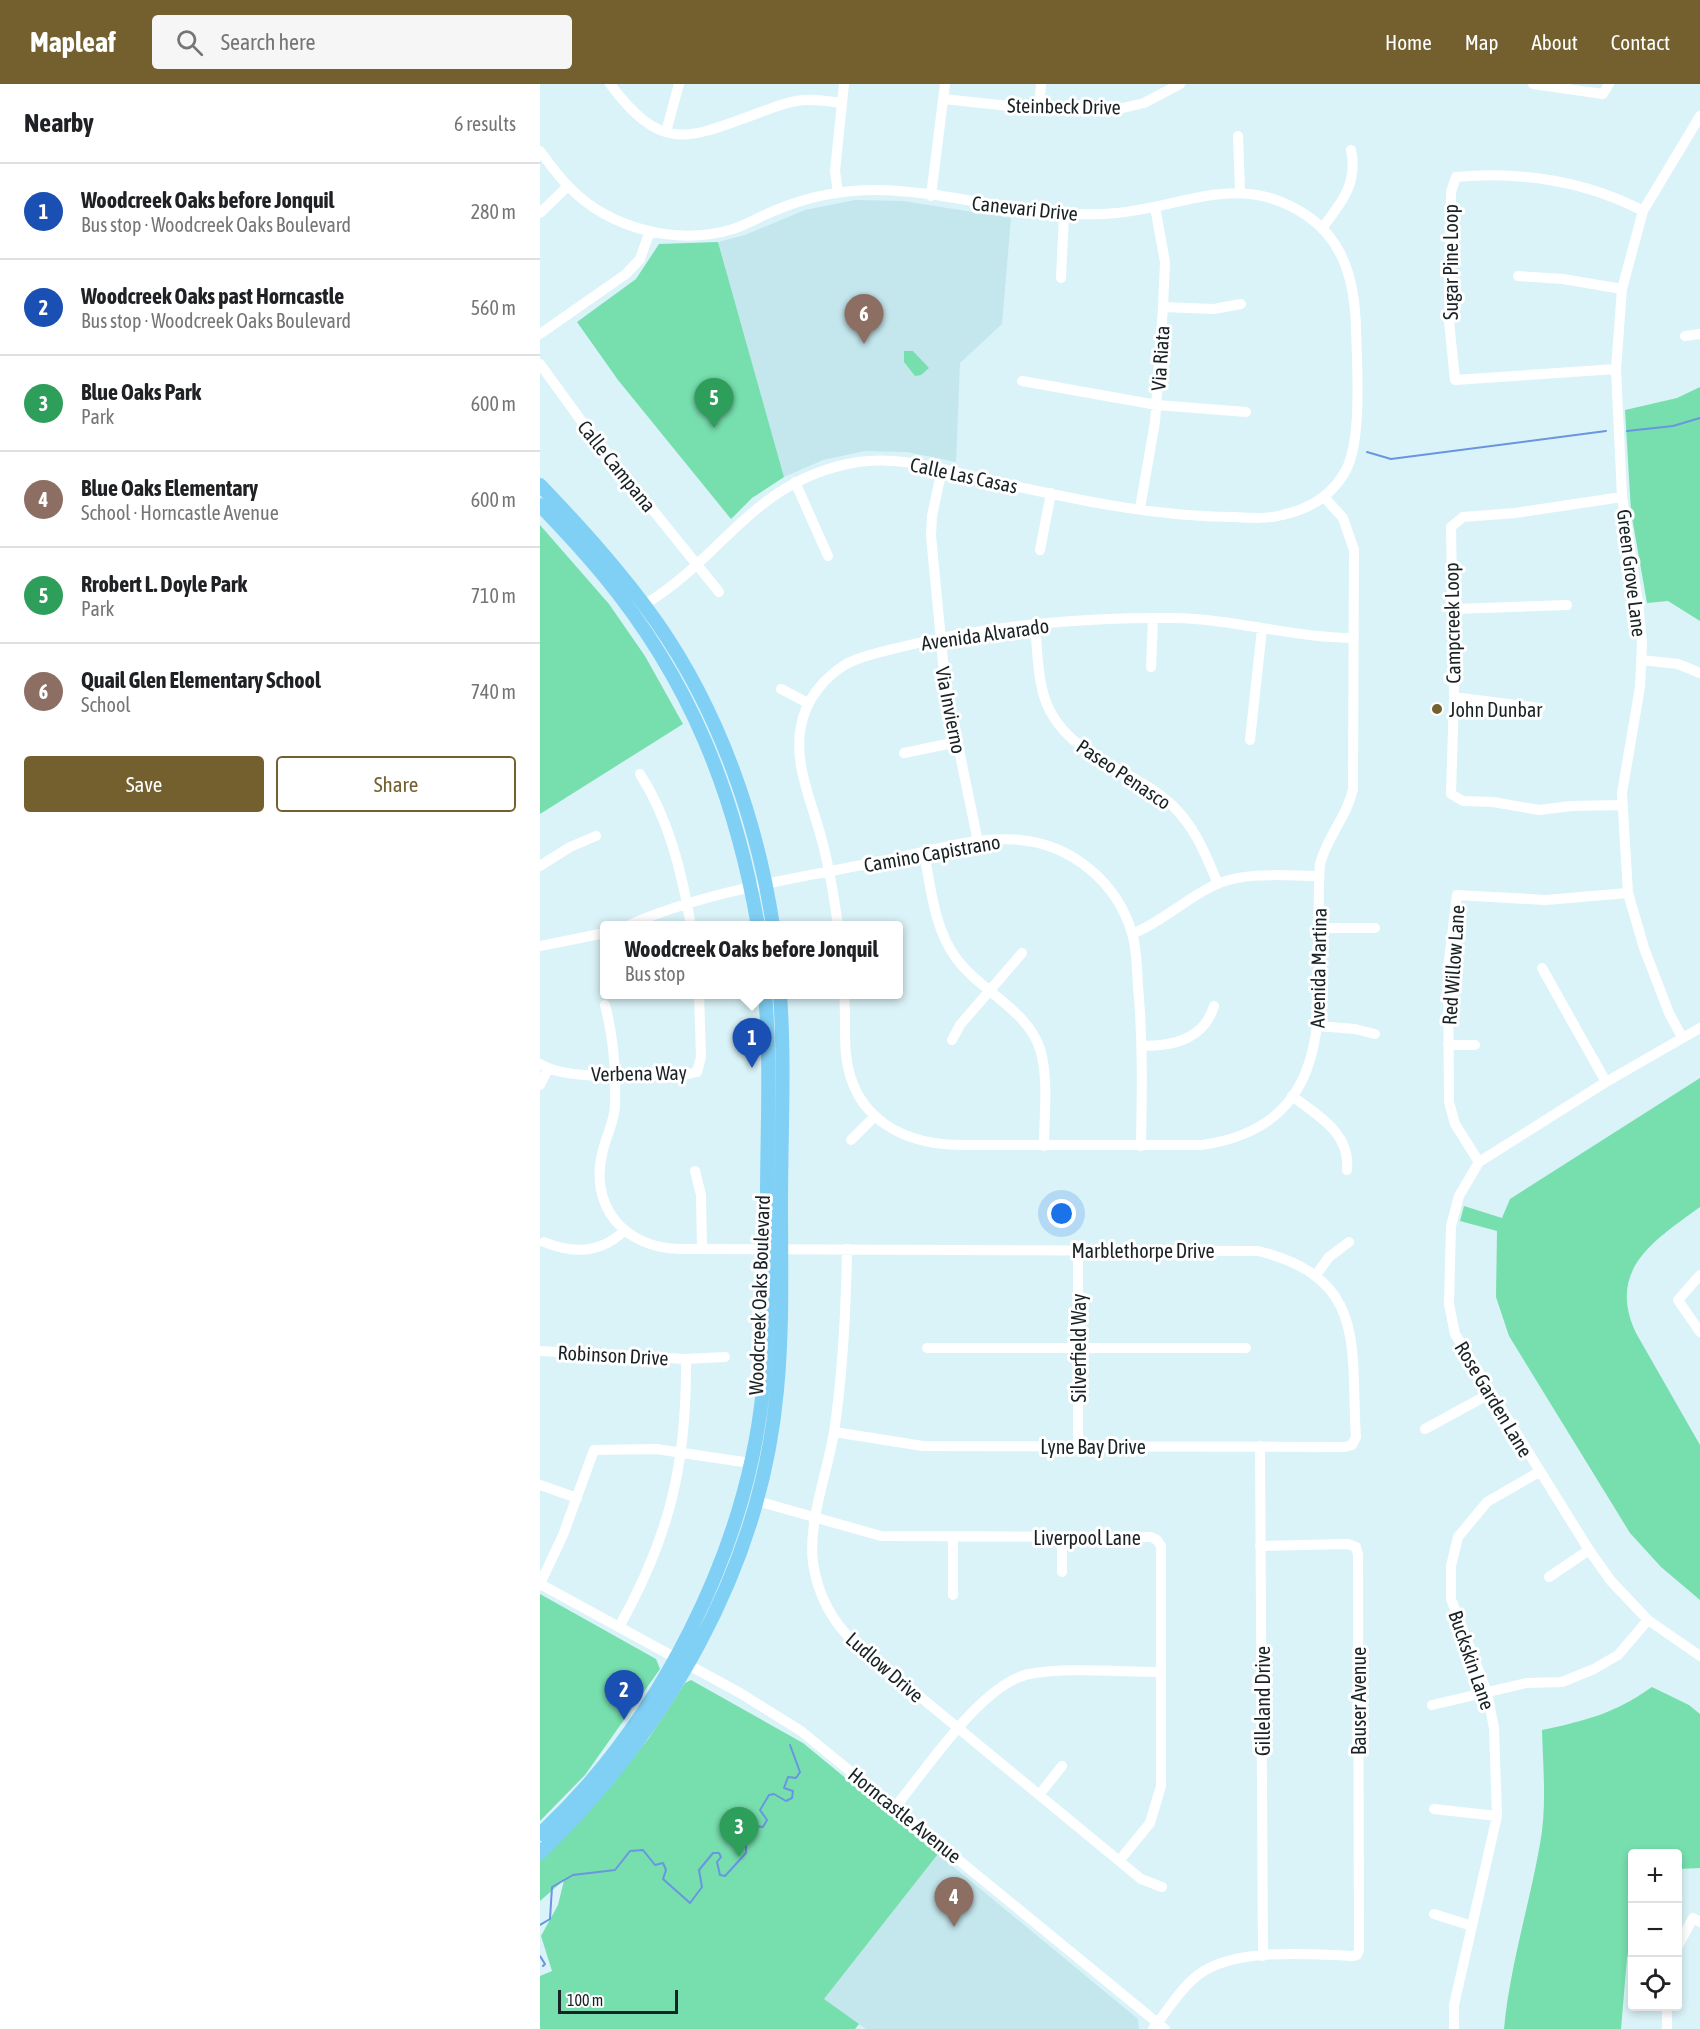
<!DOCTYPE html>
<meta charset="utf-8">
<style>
body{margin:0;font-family:"Asap Condensed",sans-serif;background:#f6f6f6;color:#202124}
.controls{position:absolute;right:18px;bottom:18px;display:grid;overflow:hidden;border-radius:6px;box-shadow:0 3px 9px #0003}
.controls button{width:54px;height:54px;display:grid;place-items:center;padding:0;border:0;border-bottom:2px solid #e0e0e0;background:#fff;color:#202124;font:30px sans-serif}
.scale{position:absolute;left:18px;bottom:15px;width:120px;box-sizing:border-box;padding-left:6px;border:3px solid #192224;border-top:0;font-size:16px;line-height:21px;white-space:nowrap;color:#192224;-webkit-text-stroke:4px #fff;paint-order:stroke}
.you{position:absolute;left:522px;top:1130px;width:21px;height:21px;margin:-15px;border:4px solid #fff;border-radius:50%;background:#1a73e8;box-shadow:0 0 0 9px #1a73e833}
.badge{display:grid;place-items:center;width:39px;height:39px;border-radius:50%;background:#74602f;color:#fff;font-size:20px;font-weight:700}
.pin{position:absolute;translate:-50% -50px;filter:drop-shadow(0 2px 3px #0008)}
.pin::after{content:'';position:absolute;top:32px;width:21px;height:18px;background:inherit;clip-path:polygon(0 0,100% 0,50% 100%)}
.popup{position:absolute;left:60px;top:837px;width:303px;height:78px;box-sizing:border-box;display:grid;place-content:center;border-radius:6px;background:#fff;filter:drop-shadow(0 2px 4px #0005);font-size:20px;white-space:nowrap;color:#757577}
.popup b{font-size:22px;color:#202124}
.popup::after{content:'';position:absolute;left:50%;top:100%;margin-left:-12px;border:12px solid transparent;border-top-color:#fff}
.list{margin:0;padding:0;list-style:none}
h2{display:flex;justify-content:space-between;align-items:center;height:78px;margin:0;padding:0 24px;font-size:26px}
h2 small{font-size:20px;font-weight:400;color:#757577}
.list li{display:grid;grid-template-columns:39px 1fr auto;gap:18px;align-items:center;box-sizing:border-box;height:96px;padding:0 24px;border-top:2px solid #e0e0e0}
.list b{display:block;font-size:22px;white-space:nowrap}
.list p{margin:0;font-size:20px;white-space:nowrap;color:#757577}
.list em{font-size:20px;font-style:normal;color:#757577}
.actions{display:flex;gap:12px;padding:18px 24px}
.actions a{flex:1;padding:14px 0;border:2px solid #74602f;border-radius:6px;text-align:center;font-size:21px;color:#74602f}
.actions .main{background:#74602f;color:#fff}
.icon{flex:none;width:33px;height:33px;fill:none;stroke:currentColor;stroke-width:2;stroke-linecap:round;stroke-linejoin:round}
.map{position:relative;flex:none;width:1160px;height:1945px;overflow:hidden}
header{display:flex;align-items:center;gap:36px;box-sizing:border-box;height:84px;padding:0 30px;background:#74602f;color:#fff}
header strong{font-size:28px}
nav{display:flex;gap:33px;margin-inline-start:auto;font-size:21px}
.search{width:420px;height:54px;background:#f6f6f6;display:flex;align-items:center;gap:15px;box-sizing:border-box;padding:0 21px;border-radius:6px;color:#757577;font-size:22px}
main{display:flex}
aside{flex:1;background:#fff}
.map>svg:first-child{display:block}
</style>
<header>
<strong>Mapleaf</strong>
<div class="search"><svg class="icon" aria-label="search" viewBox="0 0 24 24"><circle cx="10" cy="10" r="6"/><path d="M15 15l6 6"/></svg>Search here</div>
<nav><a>Home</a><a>Map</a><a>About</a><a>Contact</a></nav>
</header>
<main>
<aside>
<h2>Nearby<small>6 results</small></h2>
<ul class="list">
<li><span class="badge" style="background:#1a4fb4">1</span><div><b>Woodcreek Oaks before Jonquil</b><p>Bus stop · Woodcreek Oaks Boulevard</p></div><em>280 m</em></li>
<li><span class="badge" style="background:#1a4fb4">2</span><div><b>Woodcreek Oaks past Horncastle</b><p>Bus stop · Woodcreek Oaks Boulevard</p></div><em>560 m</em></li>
<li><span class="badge" style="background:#2e9e5b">3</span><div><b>Blue Oaks Park</b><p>Park</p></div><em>600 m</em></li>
<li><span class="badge" style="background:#8d6e63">4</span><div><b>Blue Oaks Elementary</b><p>School · Horncastle Avenue</p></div><em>600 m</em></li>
<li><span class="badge" style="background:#2e9e5b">5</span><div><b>Rrobert L. Doyle Park</b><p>Park</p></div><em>710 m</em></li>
<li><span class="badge" style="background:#8d6e63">6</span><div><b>Quail Glen Elementary School</b><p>School</p></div><em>740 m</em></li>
</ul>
<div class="actions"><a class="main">Save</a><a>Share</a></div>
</aside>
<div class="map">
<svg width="1160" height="1945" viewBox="0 0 1160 1945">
<rect width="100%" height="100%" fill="#daf3f8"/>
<!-- built -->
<path fill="#c4e6ed" d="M 315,116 L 363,117 L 471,134 L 462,240 L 420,279 L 416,378 L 367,368 L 325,367 L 283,376 L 244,393 L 178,158 L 205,151 L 265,126 Z
M 398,1770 L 598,1935 L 599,1945 L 326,1945 L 283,1916 Z"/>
<!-- green -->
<path fill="#77dfae" d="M 178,158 L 244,393 L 212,414 L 191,435 L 78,296 L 37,238 L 96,195 L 119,160 Z
M 364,267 L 373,267 L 389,284 L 381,291 L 375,292 L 364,278 Z
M 1160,303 L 1160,537 L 1128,517 L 1107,519 L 1091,428 L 1085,326 L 1137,314 Z
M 0,441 L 69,520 L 105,572 L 143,640 L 0,730 Z
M 1160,994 L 1160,1123 C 1115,1156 1066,1185 1096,1249 L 1160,1361 L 1160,1516 L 1121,1483 L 1090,1449 L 969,1252 L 956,1213 L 957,1147 L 920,1137 L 924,1122 L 962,1134 L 970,1115 Z
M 0,1510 L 116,1575 L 120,1585 L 45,1691 L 0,1737 Z
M 151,1596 L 263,1659 L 398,1770 L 284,1915 L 319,1940 L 315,1945 L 0,1945 L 0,1892 L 12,1887 L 1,1852 L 18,1821 L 24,1796 L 0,1817 L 0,1776 L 59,1716 L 109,1654 L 145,1599 Z
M 1112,1603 L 1149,1621 L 1160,1630 L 1160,1784 L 1138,1785 L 1138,1770 L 1092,1770 L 1092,1850 L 1087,1874 L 1081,1945 L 964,1945 C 970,1882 989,1822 1000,1760 C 1007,1723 1003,1683 1002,1646 C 1048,1636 1073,1630 1112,1603 Z"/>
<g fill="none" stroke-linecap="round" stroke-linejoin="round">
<!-- stream -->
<path stroke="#6995e1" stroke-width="2" d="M 1087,347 L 1133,342 L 1160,334
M 827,368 L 851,375 L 1066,347
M 0,1841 L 10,1835 L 12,1803 L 33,1791 L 75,1786 L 90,1767 L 103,1766 L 115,1781 L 123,1779 L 126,1786 L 123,1795 L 150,1819 L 162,1803 L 159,1786 L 173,1769 L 179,1769 L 181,1773 L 177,1778 L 180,1791 L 185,1792 L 206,1769 L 206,1763 L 195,1755 L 206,1741 L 223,1743 L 227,1736 L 220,1726 L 229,1711 L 234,1710 L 246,1717 L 252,1714 L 253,1707 L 244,1704 L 248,1693 L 256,1694 L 260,1688 L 250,1661
M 0,1872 L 5,1880 L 3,1882"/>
<!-- minor -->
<path stroke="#fff" stroke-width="10" d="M 70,0 C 123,70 147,55 221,28 C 232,24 244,19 256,17 C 271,14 287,17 302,19
M 993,0 L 1063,10 L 1069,0
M 404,15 L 478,23 L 570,27 L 604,19 L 640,0
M 499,24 L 501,0
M 126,48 L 139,0
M 698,52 L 700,107
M 0,67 C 9,79 18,92 29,103 C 70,145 137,162 193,145 C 208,140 221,132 236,126 C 267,113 302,106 336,106 C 417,107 495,137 577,129 C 647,122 700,87 766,131 C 805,157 815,200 816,245 C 817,281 822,352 807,384 C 794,410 770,425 742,431 C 727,435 711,434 695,433 C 615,433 533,415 456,398 C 411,388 364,371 318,378 C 214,395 186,471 104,521
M 298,109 L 295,87 L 304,0
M 391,112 L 405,0
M 0,129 L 28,102
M 783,143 C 802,118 818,99 811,66
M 978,192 L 1023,195 L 1082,205
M 521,194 L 524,131
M 623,223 L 674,225 L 701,220
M 0,250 L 86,190 L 100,175 L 110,147
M 1145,252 L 1160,250
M 0,280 L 45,342 L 179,508
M 1076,285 L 915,296 L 909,237 L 911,108 L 916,93 C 980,87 1046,97 1103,127
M 482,297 L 617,321 L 706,328
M 402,385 L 392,432 L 391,452 L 405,598 L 438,758
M 255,398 L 288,472
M 600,424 L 615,338 L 623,223 L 625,178 L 615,123
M 500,466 L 511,409
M 912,525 L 1027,521
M 495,542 C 498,570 497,602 510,627 C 536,676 595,686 632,721 C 655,743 666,771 678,800
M 1102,576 L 1138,580 L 1160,589
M 611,583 L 613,535
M 241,605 L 268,619
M 914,613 L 1000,624
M 710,656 L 722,545
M 364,669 L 417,658
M 100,690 C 129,735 142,789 151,842
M 1082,721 L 1031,722 L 999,726 L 953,718 L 923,717 L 911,710 L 914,613 L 911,443 L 923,433 L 975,429 L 1082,413
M 384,769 C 391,804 394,844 416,874 C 440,907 487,925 500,965 C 509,994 504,1031 504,1062
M 0,782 L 30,763 L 56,752
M 87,842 C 165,807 254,795 337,778 C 381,770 436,751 480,756 C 533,761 577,799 592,849 C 597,866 597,886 598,903 C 603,956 602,1008 601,1062
M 298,842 C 294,813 290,785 282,757 C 273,720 253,681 261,642 C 266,615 284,593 308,579 C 326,570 346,567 365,562 C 450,541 547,533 634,534 C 695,535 754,554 814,554
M 779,844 L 835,844
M 592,850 C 623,838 647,813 677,800 C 708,787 746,792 779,792
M 0,862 L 65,849
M 1002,884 L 1066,998
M 304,910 C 306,931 304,951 306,971 C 313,1035 364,1061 422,1061 L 662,1061 C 816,1039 771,888 780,780 C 787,752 807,733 813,705 L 814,466 L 803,434 L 785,414
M 65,921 C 74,954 76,987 75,1022 C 74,1038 67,1050 63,1066 C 48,1122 84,1164 140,1165 L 718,1167 C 829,1194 810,1264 816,1353 L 812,1361 L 805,1363 L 383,1362 L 294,1348
M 778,942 L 815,945 L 835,950
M 1160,944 L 1066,998 L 939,1078 L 919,1112 L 911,1142 L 909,1220 L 915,1250 L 1049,1466 L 1071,1497 L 1108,1536 L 1160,1572
M 1142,953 L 1129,929 L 1104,864 L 1088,809 L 1082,709 L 1100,603 L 1102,559 L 1098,518 L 1082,413 L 1076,285 L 1082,205 L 1103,127 L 1160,32
M 412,956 L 420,941 L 482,869
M 908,961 L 935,961
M 603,962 C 634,962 664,955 674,922
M 0,980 C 29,998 108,991 144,991 L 157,988 L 161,973 L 159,910
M 0,1001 L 8,985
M 752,1012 C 777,1031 811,1049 807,1086
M 311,1056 L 335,1032
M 939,1078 L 915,1040 L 909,1018 L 908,884 L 917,811 L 1006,816 L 1088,809
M 155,1087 L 161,1111 L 162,1165
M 4,1158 C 33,1170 61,1169 84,1147
M 307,1165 C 306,1226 303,1288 294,1348 C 287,1391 268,1436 273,1479 C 278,1511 292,1538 315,1559 L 601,1795 L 622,1803
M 538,1166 L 538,1361
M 776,1191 L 789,1173 L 809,1158
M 1160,1191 L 1138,1216 L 1160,1248
M 387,1264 L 706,1264
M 0,1267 L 146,1275 L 185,1273
M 885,1345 L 951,1309
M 720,1362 L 723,1872
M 0,1401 L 37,1414
M 217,1417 L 341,1452 L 611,1453 L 617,1456 L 621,1462 L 621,1702 L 610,1739 L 579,1777
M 413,1453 L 413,1511
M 522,1453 L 522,1488
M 1009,1493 L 1049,1466
M 0,1500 L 200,1609 L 261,1647 L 625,1945
M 0,1500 L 23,1451 L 54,1366 L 116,1365 L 210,1379
M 79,1543 C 130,1452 147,1379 146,1275
M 892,1621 L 986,1599 L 1022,1598 L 1054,1585 L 1078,1571 L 1108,1536
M 499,1711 L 522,1682
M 355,1723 C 387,1685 441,1600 489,1590 C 528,1583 581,1588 621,1588
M 894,1725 L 957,1732
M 894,1830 L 932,1842
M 1138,1862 L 1153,1834 L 1160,1838
M 613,1945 C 627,1927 640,1905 658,1891 C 695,1863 768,1870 813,1872 L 817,1871 L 819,1866 L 818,1471 L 816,1463 L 808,1460 L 720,1462
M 914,1945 L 914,1921 L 957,1732 L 954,1644 L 947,1608 L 911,1515 L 911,1482 L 918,1453 L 947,1418 L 999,1388
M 1127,1945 L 1127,1922"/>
<!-- major -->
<path stroke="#80cff5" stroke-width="14" d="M 0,401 C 42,445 83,490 118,540 C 179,628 217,736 233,842
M 0,421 C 22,444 44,467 64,492 C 150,596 195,710 218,842
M 0,1750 C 119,1640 207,1466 223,1305 C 229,1242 227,1178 227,1114 C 227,1047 231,978 225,910
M 0,1769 C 126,1646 221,1485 237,1306 C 243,1244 241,1182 241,1120 C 241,1050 245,980 240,910"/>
</g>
<!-- markers -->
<circle fill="#74602f" stroke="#fff" stroke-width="2" cx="897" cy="625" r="6"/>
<g text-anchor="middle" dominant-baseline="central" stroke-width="6" stroke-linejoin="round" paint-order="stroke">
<!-- street labels -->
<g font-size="20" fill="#192224" stroke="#fff">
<text transform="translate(524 22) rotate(1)">Steinbeck Drive</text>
<text transform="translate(485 124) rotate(6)">Canevari Drive</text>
<text transform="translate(910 178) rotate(-90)">Sugar Pine Loop</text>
<text transform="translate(620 274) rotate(-86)">Via Riata</text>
<text transform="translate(77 382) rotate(51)">Calle Campana</text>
<text transform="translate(424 391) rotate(12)">Calle Las Casas</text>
<text transform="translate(1092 489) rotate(83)">Green Grove Lane</text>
<text transform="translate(912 539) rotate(-91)">Campcreek Loop</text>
<text transform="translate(445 550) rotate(-8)">Avenida Alvarado</text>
<text transform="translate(411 626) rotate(79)">Via Invierno</text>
<text transform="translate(584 690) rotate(34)">Paseo Penasco</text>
<text transform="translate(392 769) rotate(-10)">Camino Capistrano</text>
<text transform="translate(913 881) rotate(-86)">Red Willow Lane</text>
<text transform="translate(778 884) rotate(-89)">Avenida Martina</text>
<text transform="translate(99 989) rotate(-1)">Verbena Way</text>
<text x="603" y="1166">Marblethorpe Drive</text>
<text transform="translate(219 1211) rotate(-88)">Woodcreek Oaks Boulevard</text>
<text transform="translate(538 1264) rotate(-90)">Silverfield Way</text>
<text transform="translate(73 1271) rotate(3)">Robinson Drive</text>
<text transform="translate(954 1315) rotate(59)">Rose Garden Lane</text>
<text x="553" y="1362">Lyne Bay Drive</text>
<text x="547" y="1453">Liverpool Lane</text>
<text transform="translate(932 1576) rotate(71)">Buckskin Lane</text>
<text transform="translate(345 1583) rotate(41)">Ludlow Drive</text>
<text transform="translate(722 1617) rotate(-90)">Gilleland Drive</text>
<text transform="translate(818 1617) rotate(-90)">Bauser Avenue</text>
<text transform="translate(365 1731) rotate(39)">Horncastle Avenue</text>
</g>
<!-- poi labels -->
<g font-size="20" fill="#192224" stroke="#fff" text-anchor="start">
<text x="909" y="625">John Dunbar</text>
</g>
</g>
</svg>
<div class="controls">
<button>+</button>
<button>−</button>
<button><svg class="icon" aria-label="locate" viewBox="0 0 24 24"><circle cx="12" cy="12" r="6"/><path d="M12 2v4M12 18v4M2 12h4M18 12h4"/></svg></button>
</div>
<div class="scale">100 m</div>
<div class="you"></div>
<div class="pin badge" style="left:212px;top:984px;background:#1a4fb4">1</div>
<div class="popup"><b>Woodcreek Oaks before Jonquil</b>Bus stop</div>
<div class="pin badge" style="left:84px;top:1636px;background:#1a4fb4">2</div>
<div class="pin badge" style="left:199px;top:1773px;background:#2e9e5b">3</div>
<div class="pin badge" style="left:414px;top:1843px;background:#8d6e63">4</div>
<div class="pin badge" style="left:174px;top:344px;background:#2e9e5b">5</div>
<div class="pin badge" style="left:324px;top:260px;background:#8d6e63">6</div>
</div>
</main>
